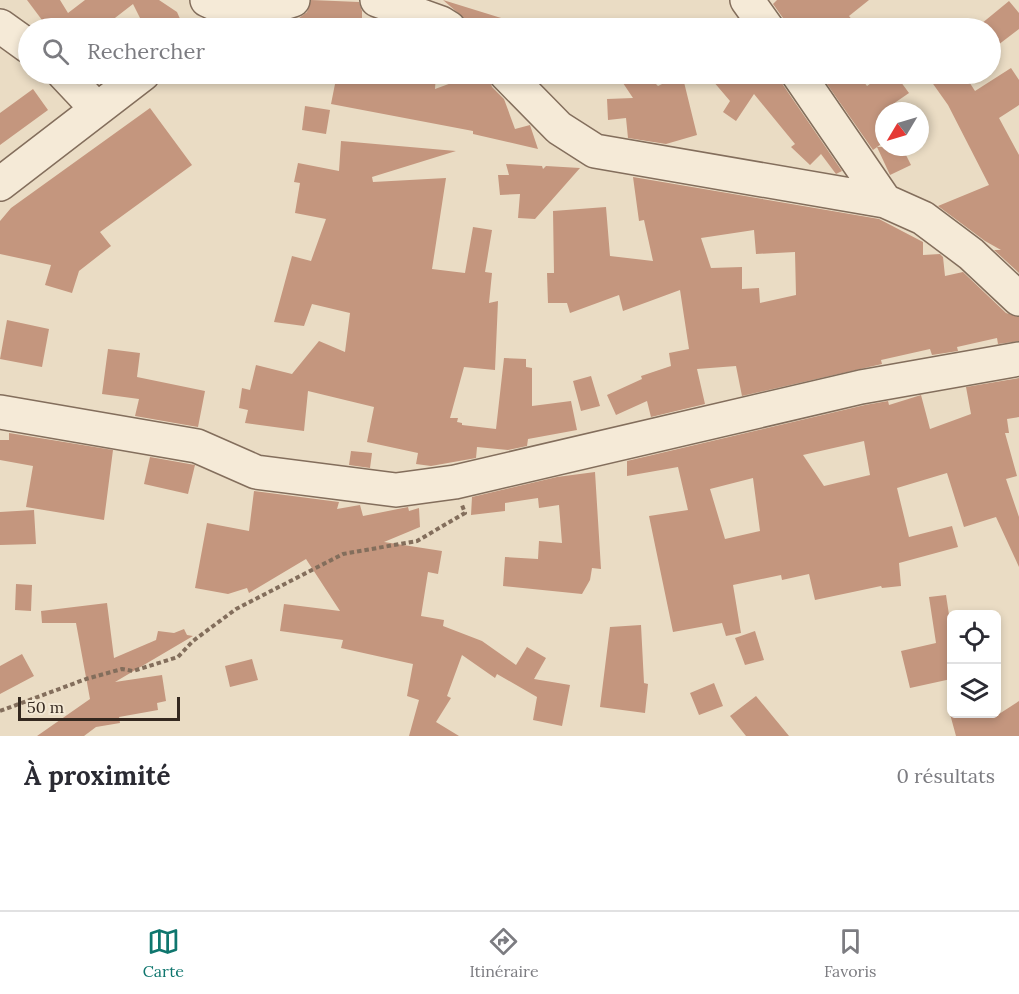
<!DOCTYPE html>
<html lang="fr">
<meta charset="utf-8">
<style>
body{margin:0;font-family:Lora,serif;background:#f7f7f7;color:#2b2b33}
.controls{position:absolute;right:18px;bottom:18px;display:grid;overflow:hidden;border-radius:9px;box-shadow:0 3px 9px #0003}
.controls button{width:54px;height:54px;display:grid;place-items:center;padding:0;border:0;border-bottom:2px solid #e1e1e2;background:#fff;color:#2b2b33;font:30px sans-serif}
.compass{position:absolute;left:875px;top:102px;width:54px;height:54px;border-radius:50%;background:#fff;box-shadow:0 3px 9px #0003;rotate:232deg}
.scale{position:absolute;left:18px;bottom:15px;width:162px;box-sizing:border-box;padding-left:6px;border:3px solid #34281f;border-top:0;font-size:16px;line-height:21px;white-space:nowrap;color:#34281f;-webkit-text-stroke:4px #f2e7d3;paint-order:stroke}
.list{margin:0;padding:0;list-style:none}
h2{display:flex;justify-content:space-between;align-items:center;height:78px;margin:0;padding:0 24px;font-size:26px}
h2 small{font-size:20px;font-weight:400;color:#7c7c81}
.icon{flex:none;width:33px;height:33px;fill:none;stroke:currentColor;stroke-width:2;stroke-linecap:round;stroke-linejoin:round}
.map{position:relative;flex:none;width:1019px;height:736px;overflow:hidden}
.search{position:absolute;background:#fff;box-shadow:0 3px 9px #0003;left:18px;right:18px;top:18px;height:66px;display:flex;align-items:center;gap:15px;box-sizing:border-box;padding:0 21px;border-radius:33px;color:#7c7c81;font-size:22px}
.sheet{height:174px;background:#fff}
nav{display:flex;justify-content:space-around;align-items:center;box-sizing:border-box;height:84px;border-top:2px solid #e1e1e2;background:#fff;font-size:16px;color:#7c7c81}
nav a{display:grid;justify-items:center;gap:3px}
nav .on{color:#0f766e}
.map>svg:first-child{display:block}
</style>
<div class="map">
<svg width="1019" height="736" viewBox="0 0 1019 736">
<rect width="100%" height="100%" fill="#eadcc4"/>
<!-- building -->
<path fill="#c4967e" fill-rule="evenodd" d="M 27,0 L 60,0 L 68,13 L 85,0 L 159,0 L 177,12 L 184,28 L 145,28 L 133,4 L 102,28 L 48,28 Z
M 311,0 L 359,2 L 362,11 L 362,28 L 265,28 L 299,18 L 307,12 Z
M 443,0 L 524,25 L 524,28 L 468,28 L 465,19 Z
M 777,0 L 869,0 L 849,16 L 859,28 L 785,28 L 783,18 L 773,4 Z
M 1009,1 L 1019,13 L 1019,29 L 998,45 L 990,35 L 990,28 L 985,28 L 981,24 Z
M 1011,68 L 1019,80 L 1019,105 L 999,118 L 1019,155 L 1019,273 L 994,250 L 1001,250 L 985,241 L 938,206 L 989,185 L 948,105 L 931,81 L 943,74 L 964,74 L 975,91 Z
M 337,74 L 401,76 L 436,74 L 435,89 L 476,74 L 488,74 L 492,87 L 504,99 L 515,129 L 530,125 L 538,149 L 473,134 L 473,131 L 331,104 Z
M 617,74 L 646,74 L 658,86 L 682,74 L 697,135 L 666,144 L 628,138 L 626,118 L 608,120 L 607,99 L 633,98 Z
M 707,74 L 780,74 L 783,85 L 842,171 L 836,174 L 821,154 L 810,165 L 791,147 L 795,144 L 754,94 L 736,121 L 723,112 L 730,101 Z
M 820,74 L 858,74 L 867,86 L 884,74 L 895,74 L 909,93 L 893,104 L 898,111 L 884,111 L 884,142 L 873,150 Z
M 33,89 L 48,110 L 0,145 L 0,113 Z
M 305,106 L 330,110 L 326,134 L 302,130 Z
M 150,108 L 192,165 L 100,232 L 111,246 L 79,271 L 72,293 L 45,285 L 51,265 L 0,254 L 0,221 L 11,208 Z
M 341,141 L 456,151 L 372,177 L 373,182 L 446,178 L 432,269 L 465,273 L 473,227 L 492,230 L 485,272 L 492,273 L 489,303 L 498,301 L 495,370 L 464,367 L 450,418 L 458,418 L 457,422 L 462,423 L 462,425 L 496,429 L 504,358 L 526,359 L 526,367 L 532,368 L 532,406 L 571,401 L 577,430 L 528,439 L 527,446 L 508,450 L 477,447 L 476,458 L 431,466 L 416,464 L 418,453 L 367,442 L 374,407 L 308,391 L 304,431 L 245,423 L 248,410 L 239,408 L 242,388 L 250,390 L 256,365 L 292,374 L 319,341 L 345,352 L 350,313 L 312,304 L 304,326 L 274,322 L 292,256 L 311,261 L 326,219 L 295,213 L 300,183 L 294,182 L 298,163 L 339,171 Z
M 877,147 L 902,147 L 911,165 L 890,175 Z
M 506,164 L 542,166 L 543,169 L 546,166 L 580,168 L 535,219 L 518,218 L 520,194 L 500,195 L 498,175 L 509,175 Z
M 633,177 L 879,219 L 923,242 L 923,255 L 940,254 L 943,257 L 945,276 L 963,272 L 1006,313 L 1019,317 L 1019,341 L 998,344 L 997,338 L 957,347 L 958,351 L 932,355 L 930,349 L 881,360 L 882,364 L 742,396 L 736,366 L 697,369 L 705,404 L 651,417 L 647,401 L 616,415 L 607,395 L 642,379 L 641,376 L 671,366 L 669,353 L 689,349 L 680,290 L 623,311 L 619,295 L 570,313 L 567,303 L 548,303 L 547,273 L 554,273 L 553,211 L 606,207 L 610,256 L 653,261 L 644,220 L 639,221 ZM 754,230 L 756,254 L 795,252 L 796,295 L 760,303 L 759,288 L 742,289 L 742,267 L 711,268 L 701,238 Z
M 7,320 L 49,329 L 42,367 L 0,359 Z
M 108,349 L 140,353 L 137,377 L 205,391 L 198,427 L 135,416 L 139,399 L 102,394 Z
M 591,376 L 600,406 L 581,411 L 573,381 Z
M 1019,378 L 1019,417 L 1007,419 L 1009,433 L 1005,433 L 1017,476 L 1006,479 L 1019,517 L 1019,567 L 996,517 L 964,527 L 947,473 L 897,488 L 909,537 L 952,526 L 958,547 L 899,563 L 901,586 L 882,588 L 881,586 L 815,600 L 809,574 L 782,580 L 781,575 L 733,585 L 741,633 L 726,636 L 722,623 L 673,632 L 649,516 L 688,510 L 678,467 L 627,476 L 627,461 L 865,405 L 888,401 L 889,405 L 921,395 L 930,429 L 971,414 L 966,387 ZM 864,441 L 870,475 L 824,486 L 803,455 ZM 753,478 L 760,531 L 725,539 L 710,489 Z
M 9,433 L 113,450 L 104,520 L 26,507 L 33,466 L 0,460 L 0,440 L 9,440 Z
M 351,451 L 372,453 L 370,468 L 349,465 Z
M 150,457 L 195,465 L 188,494 L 144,484 Z
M 595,472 L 601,569 L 592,568 L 590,580 L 582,594 L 503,586 L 505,557 L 538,559 L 539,541 L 562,543 L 559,505 L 539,508 L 538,498 L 505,503 L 505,511 L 471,515 L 472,497 L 557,477 Z
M 254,491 L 339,502 L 337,509 L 360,505 L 363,516 L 408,507 L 409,511 L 419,508 L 420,527 L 384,542 L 442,551 L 438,574 L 428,572 L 421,616 L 444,620 L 443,626 L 482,641 L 516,665 L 527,647 L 546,658 L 534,679 L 570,685 L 562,726 L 533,720 L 537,697 L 497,674 L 495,678 L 462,655 L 447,696 L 451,698 L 436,722 L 459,736 L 409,736 L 419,700 L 407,696 L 413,664 L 341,648 L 343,640 L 280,631 L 284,604 L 340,611 L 306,559 L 249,593 L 247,588 L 228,594 L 195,588 L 207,523 L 249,531 Z
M 34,510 L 36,544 L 0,545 L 0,512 Z
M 16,584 L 32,585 L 31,611 L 15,610 Z
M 946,595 L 951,628 L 951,679 L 910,688 L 901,651 L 936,643 L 929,597 Z
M 107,603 L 114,658 L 156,640 L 158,631 L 174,633 L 184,629 L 187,635 L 193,636 L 115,682 L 162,675 L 166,701 L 157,703 L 158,710 L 119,717 L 120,723 L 96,727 L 84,736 L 37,736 L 90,699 L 76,623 L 42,623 L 41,611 Z
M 641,625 L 644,683 L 648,684 L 645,713 L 600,707 L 610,627 Z
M 755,631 L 764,660 L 745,665 L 735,638 Z
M 22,654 L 34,676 L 0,694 L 0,666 Z
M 252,659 L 258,680 L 230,687 L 225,666 Z
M 714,683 L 723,706 L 699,715 L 690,693 Z
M 756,696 L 789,736 L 746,736 L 730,716 Z
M 1019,701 L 1019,736 L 956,736 L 950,714 L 999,714 Z"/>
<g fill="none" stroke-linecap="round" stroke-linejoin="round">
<defs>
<path id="minor" d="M 207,0 L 242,16
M 377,0 L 441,23 L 449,28
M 747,0 L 767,28
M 0,26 L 28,46
M 220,28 L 242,16 L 293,0
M 64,74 L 97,109
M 506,74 L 559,128 L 595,151 L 885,201 L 923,218 L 971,254 L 1019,299
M 798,74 L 885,201
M 0,184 L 143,74
M 0,412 L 197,446 L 256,472 L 396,490 L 455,482 L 861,387 L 1019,359"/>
</defs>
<!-- minor casing -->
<use href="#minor" stroke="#836e5c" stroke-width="36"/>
<!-- path -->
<path stroke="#836e5c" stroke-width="4" stroke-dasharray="4.5 3" stroke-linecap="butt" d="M 0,711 L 86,679 L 122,669 L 133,671 L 178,657 L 193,641 L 236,609 L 343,554 L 417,541 L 465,513 L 462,505"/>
<!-- minor -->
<use href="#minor" stroke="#f5ead7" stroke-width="33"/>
</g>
</svg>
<div class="controls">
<button><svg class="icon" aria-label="locate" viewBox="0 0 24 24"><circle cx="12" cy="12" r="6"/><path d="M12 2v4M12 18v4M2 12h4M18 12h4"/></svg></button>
<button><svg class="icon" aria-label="layers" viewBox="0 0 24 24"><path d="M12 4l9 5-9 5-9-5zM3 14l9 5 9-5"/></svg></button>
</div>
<svg class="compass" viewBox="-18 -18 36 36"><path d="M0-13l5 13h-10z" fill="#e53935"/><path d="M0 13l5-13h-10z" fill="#7c7c81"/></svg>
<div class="scale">50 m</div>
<div class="search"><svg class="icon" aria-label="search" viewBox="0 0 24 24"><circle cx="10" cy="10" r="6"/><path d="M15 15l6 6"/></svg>Rechercher</div>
</div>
<section class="sheet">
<h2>À proximité<small>0 résultats</small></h2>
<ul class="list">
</ul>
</section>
<nav>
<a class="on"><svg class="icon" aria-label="map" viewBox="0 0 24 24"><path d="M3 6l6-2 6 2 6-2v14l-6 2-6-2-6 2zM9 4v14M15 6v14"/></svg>Carte</a>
<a><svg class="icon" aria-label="directions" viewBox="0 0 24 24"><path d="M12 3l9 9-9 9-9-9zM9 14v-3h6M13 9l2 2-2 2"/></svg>Itinéraire</a>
<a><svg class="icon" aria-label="saved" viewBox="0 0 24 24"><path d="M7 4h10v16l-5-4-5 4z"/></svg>Favoris</a>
</nav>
